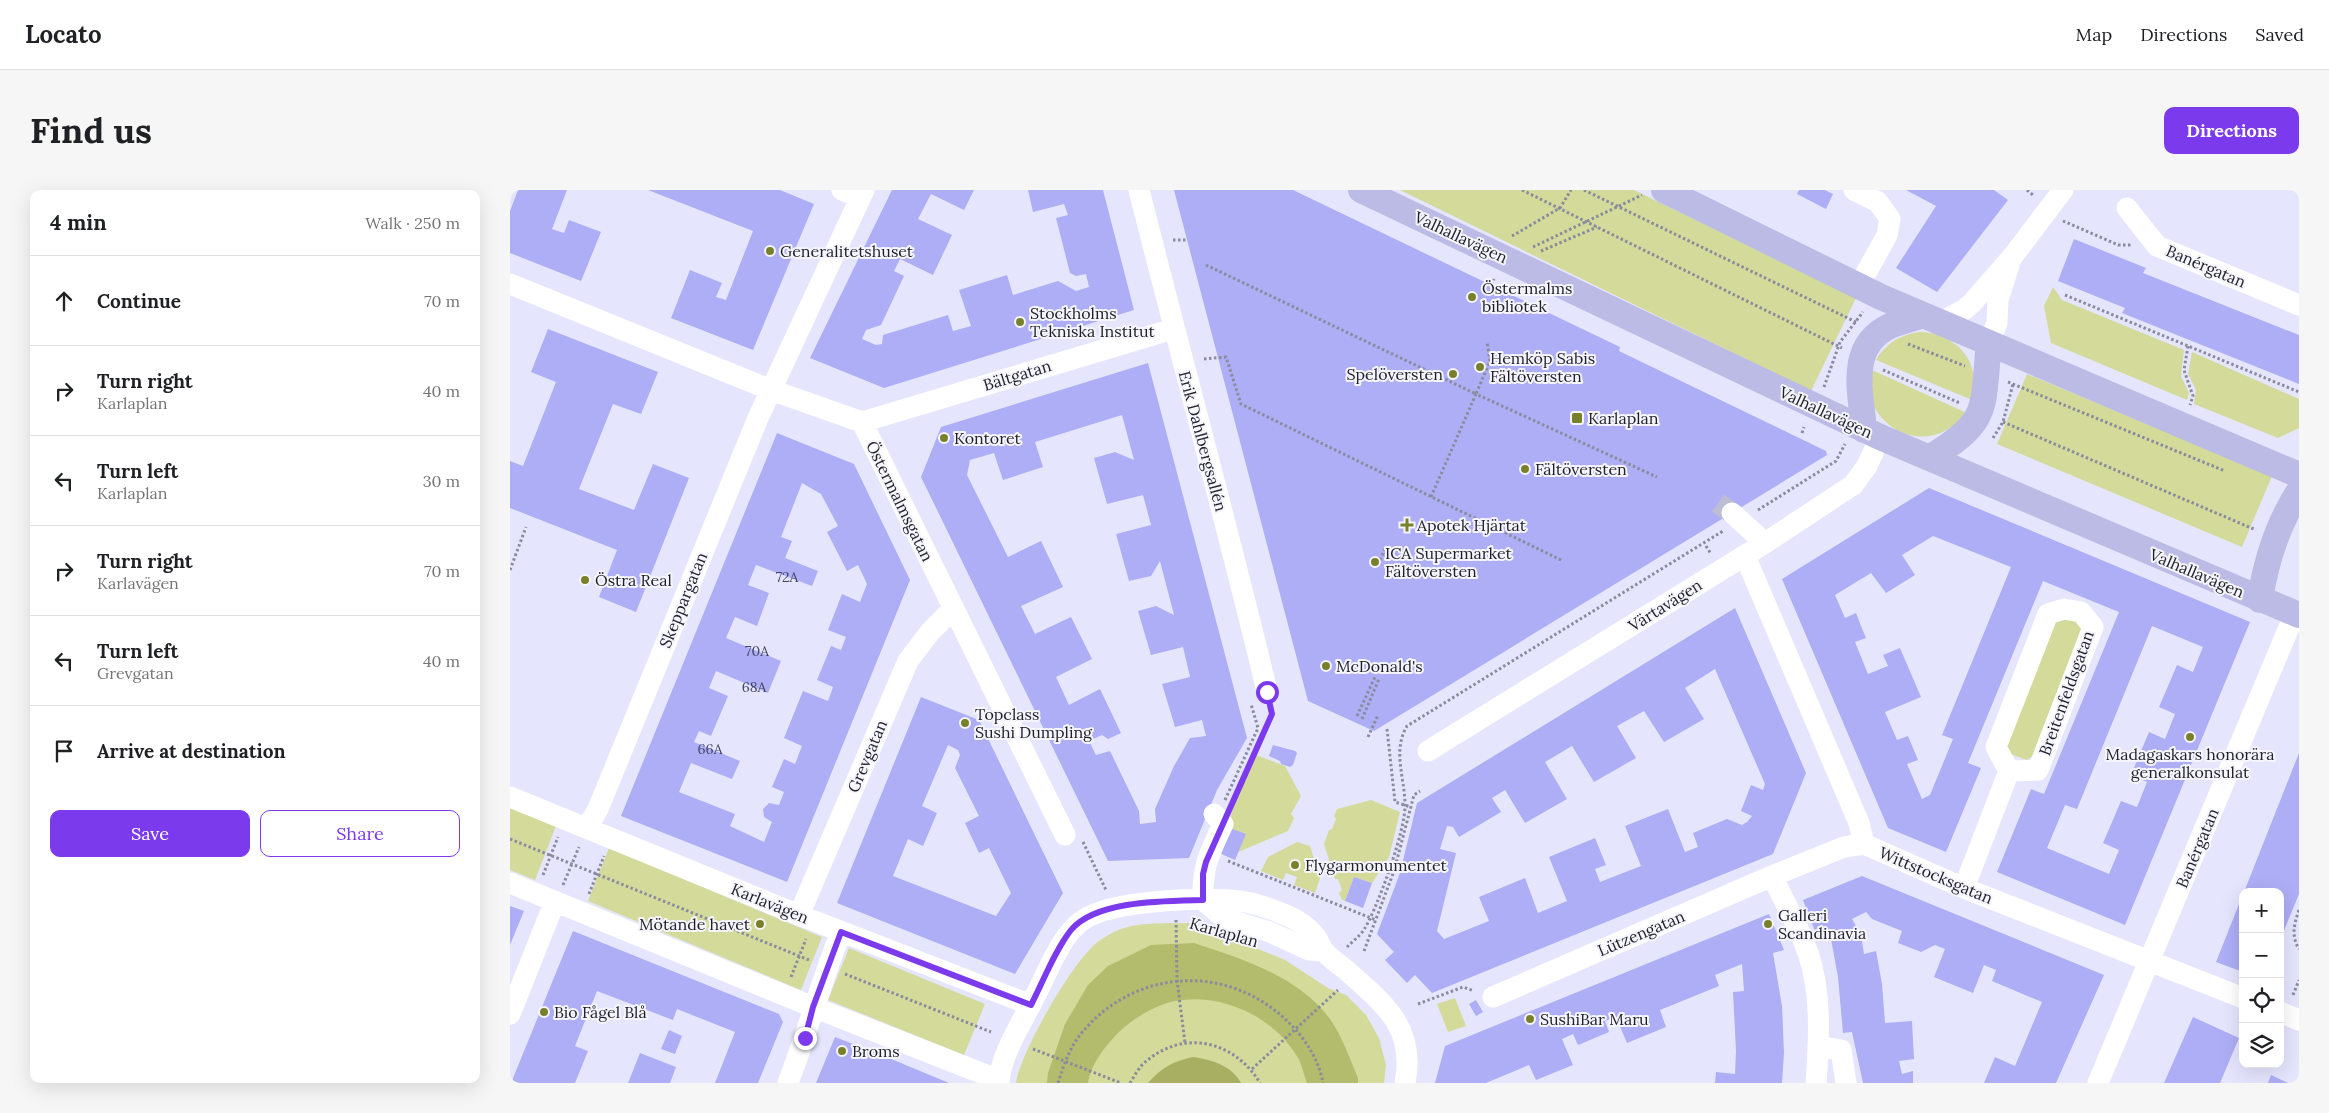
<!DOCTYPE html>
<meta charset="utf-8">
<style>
body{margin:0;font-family:Lora,serif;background:#f6f6f6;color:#202124}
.controls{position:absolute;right:15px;bottom:15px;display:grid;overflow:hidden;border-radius:10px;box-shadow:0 5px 20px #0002}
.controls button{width:45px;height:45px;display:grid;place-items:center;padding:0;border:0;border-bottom:1px solid #e0e0e0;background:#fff;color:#202124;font:25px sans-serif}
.stop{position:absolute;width:15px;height:15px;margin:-11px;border:4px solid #7c3aed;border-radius:50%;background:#fff}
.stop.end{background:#7c3aed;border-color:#fff;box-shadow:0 1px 5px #0008}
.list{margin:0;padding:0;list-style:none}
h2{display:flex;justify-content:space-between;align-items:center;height:65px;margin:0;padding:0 20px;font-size:21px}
h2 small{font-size:16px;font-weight:400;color:#757577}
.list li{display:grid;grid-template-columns:32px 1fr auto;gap:15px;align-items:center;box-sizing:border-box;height:90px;padding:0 20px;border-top:1px solid #e0e0e0}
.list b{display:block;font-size:19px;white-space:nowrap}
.list p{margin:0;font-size:16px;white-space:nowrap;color:#757577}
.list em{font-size:16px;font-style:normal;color:#757577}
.actions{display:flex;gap:10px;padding:15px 20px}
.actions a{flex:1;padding:11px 0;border:1px solid #7c3aed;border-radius:10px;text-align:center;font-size:18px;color:#7c3aed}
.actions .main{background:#7c3aed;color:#fff}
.icon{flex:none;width:28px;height:28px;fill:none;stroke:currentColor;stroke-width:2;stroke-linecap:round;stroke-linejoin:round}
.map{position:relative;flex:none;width:1789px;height:893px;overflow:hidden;border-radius:10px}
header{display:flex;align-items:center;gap:30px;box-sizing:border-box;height:70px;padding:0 25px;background:#fff;border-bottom:1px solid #e0e0e0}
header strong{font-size:24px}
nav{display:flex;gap:28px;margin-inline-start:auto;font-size:18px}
.intro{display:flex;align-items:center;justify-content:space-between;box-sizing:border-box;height:120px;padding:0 30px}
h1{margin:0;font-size:35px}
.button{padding:12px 22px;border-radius:10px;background:#7c3aed;color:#fff;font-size:18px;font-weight:700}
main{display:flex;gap:30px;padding:0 30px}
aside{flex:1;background:#fff;border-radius:10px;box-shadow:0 5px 20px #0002}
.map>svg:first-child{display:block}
</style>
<header>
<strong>Locato</strong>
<nav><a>Map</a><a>Directions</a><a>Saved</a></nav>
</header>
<div class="intro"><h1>Find us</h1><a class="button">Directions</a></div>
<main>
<aside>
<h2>4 min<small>Walk · 250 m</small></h2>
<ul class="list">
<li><svg class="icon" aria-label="ahead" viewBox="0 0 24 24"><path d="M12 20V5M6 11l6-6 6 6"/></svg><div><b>Continue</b></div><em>70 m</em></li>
<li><svg class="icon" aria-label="right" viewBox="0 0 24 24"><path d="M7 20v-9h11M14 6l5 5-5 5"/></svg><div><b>Turn right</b><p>Karlaplan</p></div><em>40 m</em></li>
<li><svg class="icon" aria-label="left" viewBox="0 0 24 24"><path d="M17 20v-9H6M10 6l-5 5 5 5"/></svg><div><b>Turn left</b><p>Karlaplan</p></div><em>30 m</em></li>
<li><svg class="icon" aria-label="right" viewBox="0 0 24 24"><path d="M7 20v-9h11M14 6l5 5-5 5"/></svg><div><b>Turn right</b><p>Karlavägen</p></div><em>70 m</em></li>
<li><svg class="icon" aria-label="left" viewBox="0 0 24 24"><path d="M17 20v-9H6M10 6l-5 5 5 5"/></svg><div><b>Turn left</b><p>Grevgatan</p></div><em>40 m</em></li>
<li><svg class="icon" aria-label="arrive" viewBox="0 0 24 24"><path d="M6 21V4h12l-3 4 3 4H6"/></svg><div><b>Arrive at destination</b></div></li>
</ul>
<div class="actions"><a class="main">Save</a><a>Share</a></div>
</aside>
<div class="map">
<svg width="1789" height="893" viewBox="0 0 1789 893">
<rect width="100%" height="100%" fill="#e5e6fe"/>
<!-- green -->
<path fill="#d3da9a" d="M 890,0 L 1124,0 L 1346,108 L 1301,201 Z
M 1543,97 L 1552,110 L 1674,160 L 1671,186 L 1679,203 L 1677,210 L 1541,153 L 1534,116 Z
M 1409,142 C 1433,142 1458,157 1463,182 C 1465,191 1463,201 1462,210 L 1366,170 C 1376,153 1390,145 1409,142 Z
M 1682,162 L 1789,209 L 1789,238 L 1768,248 L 1684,214 L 1686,200 L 1678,184 Z
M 1362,180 L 1457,223 C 1437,249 1400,256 1375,231 C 1370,226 1364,219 1362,211 C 1360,202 1362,190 1362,180 Z
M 1517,184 L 1762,286 L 1732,357 L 1487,254 Z
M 1551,426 L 1573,434 L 1527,566 L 1521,567 L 1517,570 L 1495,562 L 1541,429 Z
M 746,565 L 775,576 L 791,606 L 781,624 L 784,628 L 778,641 L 728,662 L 735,644 L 717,637 L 724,614 Z
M 861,610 L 890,622 L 879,667 L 862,693 L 844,687 L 835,711 L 832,710 L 829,703 L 832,700 L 828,689 L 825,689 L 814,654 L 819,640 L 822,639 L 826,629 L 824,626 L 827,619 Z
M 0,618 L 46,636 L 25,690 L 0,680 Z
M 787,652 L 800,656 L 810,688 L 805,703 L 784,695 L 787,687 L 776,683 L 773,690 L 751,681 L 758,667 Z
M 99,658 L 312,747 L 291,800 L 78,711 Z
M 679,733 L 689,742 L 741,756 L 775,770 L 818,798 L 836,805 L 856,825 L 869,848 L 876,875 L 874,893 L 506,893 C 510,863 559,779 582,757 C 587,751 597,746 604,742 C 626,731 655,734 679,733 Z
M 339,758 L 475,814 L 454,865 L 318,810 Z
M 945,808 L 956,836 L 938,842 L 927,814 Z"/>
<!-- forest -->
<path fill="#b3bb6d" d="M 684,753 C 732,769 788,786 820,829 C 832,846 840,869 848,888 L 848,893 L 797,893 C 794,885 792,875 788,868 C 764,825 705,799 657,813 C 639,819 623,829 609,842 C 596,855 581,874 578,893 L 537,893 L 538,883 L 555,834 L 578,795 L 598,776 L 641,755 Z"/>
<!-- water -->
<path fill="#a8af62" d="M 683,867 C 702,870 721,875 731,893 L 638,893 C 651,878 663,871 683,867 Z"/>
<!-- building -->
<path fill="#adaef5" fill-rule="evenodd" d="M 8,0 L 57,0 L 42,39 L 54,43 L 59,30 L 91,42 L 71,91 L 0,63 L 0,21 Z
M 138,0 L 270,0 L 304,14 L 243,160 L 161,128 L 180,80 L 212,93 L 206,107 L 216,110 L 243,41 Z
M 382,0 L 464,0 L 454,20 L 421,4 L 408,29 L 442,45 L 423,85 L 390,69 L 384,81 L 394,86 L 371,135 L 356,140 L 352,149 L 366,155 L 372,154 L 373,145 L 438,125 L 443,141 L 461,136 L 449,100 L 497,85 L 503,105 L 548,91 L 566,101 L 579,97 L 576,84 L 566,86 L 560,83 L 546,28 L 558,25 L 554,14 L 523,22 L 518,0 L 593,0 L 624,120 L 374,198 L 300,168 Z
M 664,0 L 783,0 L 1110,157 L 1109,161 L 1316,261 L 1317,265 L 864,541 L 798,511 Z
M 1289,0 L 1315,0 L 1323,4 L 1316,19 L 1287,4 Z
M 1396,0 L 1484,0 L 1498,10 L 1427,102 L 1386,78 L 1426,16 Z
M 1564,49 L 1636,78 L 1633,83 L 1789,145 L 1789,194 L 1612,123 L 1615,118 L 1548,91 Z
M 38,139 L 148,182 L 131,224 L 103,214 L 69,299 L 124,320 L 143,274 L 179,288 L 126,422 L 89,407 L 107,360 L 0,318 L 0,271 L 13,276 L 46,192 L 21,182 Z
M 638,173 L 737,548 L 707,600 L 679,668 L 598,671 L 411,287 L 431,237 ZM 612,225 L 624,270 L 605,262 L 584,268 L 597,314 L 633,305 L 641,335 L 606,344 L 619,391 L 641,386 L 650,371 L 664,425 L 646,416 L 628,421 L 641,465 L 673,457 L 680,487 L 652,494 L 665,537 L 692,530 L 696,546 L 680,548 L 664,576 L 645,619 L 646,632 L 630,634 L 629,621 L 600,561 L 586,565 L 579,551 L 592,545 L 598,549 L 611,543 L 590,499 L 559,515 L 546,487 L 582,469 L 561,427 L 525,444 L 511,416 L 553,397 L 531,351 L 498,367 L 457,285 L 460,270 L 484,263 L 493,290 L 533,277 L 525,252 Z
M 267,243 L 344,274 L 400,390 L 277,692 L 111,626 ZM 292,293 L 311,304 L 328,336 L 317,342 L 337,381 L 348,375 L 357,394 L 350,412 L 332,404 L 318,440 L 336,447 L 331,460 L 321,456 L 307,490 L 323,497 L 318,511 L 293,501 L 274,548 L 292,556 L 285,574 L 274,569 L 262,597 L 274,602 L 269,615 L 259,613 L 253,619 L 254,627 L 262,632 L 254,652 L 220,636 L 225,624 L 169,602 L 181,573 L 222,589 L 230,571 L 184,552 L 189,541 L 201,546 L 218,506 L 199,498 L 206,481 L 258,503 L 271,471 L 216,448 L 225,427 L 247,436 L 259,403 L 238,395 L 246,375 L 302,396 L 308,381 L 275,368 L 282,351 L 271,347 Z
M 1419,298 L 1740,432 L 1615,735 L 1487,682 L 1521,599 L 1534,604 L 1609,422 L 1533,391 L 1458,573 L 1471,578 L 1436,662 L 1378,638 L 1272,389 ZM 1423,346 L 1501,377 L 1432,545 L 1443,549 L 1420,605 L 1412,609 L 1397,574 L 1408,570 L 1398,546 L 1387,550 L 1375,522 L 1411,507 L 1390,458 L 1373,465 L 1378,476 L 1358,484 L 1345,452 L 1356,448 L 1351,436 L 1346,423 L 1335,428 L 1325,405 L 1361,383 L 1376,403 L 1405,385 L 1392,365 ZM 1642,436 L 1693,457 L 1683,482 L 1667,475 L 1649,517 L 1665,524 L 1655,549 L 1639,542 L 1621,585 L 1637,592 L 1627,617 L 1611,611 L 1593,653 L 1609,660 L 1599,684 L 1537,658 L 1555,615 L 1567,619 Z
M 1225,418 L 1296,583 L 1263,664 L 922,803 L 905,785 L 897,793 L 875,770 L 884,762 L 867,744 L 890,683 L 907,613 ZM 1205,479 L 1255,594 L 1253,600 L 1241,595 L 1231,621 L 1242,626 L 1237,632 L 1232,635 L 1217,629 L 1183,643 L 1188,657 L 1175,662 L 1158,619 L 1115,636 L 1131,676 L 1090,692 L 1085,679 L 1096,675 L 1085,648 L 1039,667 L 1057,711 L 1028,723 L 1015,688 L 969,707 L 979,731 L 934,749 L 927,741 L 946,663 L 930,659 L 937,636 L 943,637 L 949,647 L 991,622 L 982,608 L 995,600 L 1015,633 L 1057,609 L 1035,572 L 1062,556 L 1084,592 L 1126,568 L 1107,536 L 1134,521 L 1154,552 L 1175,540 L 1194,529 L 1175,498 Z
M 411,507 L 469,530 L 553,703 L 505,784 L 327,713 ZM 438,555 L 448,560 L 450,565 L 445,578 L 469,626 L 455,633 L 469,663 L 479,658 L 501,703 L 486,726 L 383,686 L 398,649 L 413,656 L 427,623 L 412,616 Z
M 763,555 L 785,561 L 787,563 L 783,575 L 780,577 L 771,574 L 770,571 L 759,566 Z
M 1789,563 L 1789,704 L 1770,750 L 1770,702 L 1734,702 Z
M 717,637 L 736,644 L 725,670 L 707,662 Z
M 1352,686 L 1594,785 L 1546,893 L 1474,893 L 1485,867 L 1505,876 L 1532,812 L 1482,791 L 1486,780 L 1474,775 L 1463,803 L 1424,787 L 1435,759 L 1425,755 L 1411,762 L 1388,753 L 1392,741 L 1362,729 L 1356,722 L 1342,729 L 1351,745 L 1354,764 L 1366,761 L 1372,794 L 1375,833 L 1402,831 L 1404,869 L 1389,871 L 1392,884 L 1403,881 L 1403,893 L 1353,893 L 1342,842 L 1333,843 L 1328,787 L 1321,749 L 1319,745 L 1308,749 L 1293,710 Z
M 844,687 L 862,693 L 853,718 L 835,711 Z
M 1733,704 L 1733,782 L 1706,772 Z
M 0,716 L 14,721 L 0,755 Z
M 1259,724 L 1274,760 L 1263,763 L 1272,816 L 1274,863 L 1272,893 L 1205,893 L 1206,882 L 1225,884 L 1226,861 L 1223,802 L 1234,801 L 1232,774 L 1205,785 L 1209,796 L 1150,820 L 1156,837 L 1117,853 L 1106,827 L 1095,831 L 1099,842 L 1068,855 L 1063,844 L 1052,849 L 1063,875 L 1026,890 L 1019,875 L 976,893 L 925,893 L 935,856 Z
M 63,741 L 269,824 L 273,832 L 248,893 L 205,893 L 225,842 L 167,819 L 163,830 L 87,801 L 65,856 L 78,861 L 65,893 L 1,893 Z
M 966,810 L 973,822 L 966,826 L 959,814 Z
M 1683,827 L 1729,848 L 1710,893 L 1654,893 Z
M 159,840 L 172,846 L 165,864 L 151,859 Z
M 325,847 L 374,866 L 439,893 L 306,893 Z
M 130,863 L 166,877 L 160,893 L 118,893 Z
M 1761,885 L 1778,893 L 1758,893 Z"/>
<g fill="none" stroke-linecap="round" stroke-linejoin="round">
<!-- minor-tunnel -->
<path stroke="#bdbed4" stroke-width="21" stroke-dasharray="21 11" stroke-linecap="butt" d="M 1208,313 L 1222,323"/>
<!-- path -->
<path stroke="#8a8b9d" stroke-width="3" stroke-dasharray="2.5 2.5" stroke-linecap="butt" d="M 1012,0 L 1332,158
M 1074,0 L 1348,133
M 1517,0 L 1523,5
M 1553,31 L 1608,55 L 1622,55
M 1002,46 L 1050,18 L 1061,0
M 663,50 L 677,50
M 1023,57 L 1132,5
M 1031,61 L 1087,37
M 696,75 L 966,204 L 980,171 L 977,152
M 982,95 L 984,89
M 1555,105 L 1789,202
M 1398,154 L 1455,176
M 1678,156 L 1674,180 L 1683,206 L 1680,215
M 694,169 L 716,167 L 731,214 L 1051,370
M 1373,180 L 1450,213
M 1498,192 L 1715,281
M 1314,197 L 1330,152 L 1353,122
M 1493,232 L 1746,340
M 1292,243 L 1294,237
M 1483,248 L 1493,232 L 1503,194
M 921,307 L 966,204 L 1147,287
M 1248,320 L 1326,271 L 1335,254
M 1196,356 L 1201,364
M 870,370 L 875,359
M 0,380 L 16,337
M 847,526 L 865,487
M 852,529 L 869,489
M 877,539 L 885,612 L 901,617
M 858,547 L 868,525
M 715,610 L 748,538 L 741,514
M 722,613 L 762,524 L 761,521
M 0,649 L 299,770
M 573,652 L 596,700
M 718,671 L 866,730
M 33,685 L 48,647
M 53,695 L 69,657
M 79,704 L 94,666
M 1789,720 C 1784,734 1781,746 1789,759
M 666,730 L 667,790 L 675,853
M 837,757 C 843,751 851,745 855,738 C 868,716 896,639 895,615 C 895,588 882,561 897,536 L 1213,341
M 854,761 L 884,681 L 904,605 L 910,601
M 335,784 L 481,842
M 281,787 L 296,749
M 1783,805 L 1789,790
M 908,814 L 953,797 L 964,801
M 523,859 L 611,893
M 742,879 L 828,800
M 548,893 C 554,874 561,854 575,839 C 628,779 716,774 775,829 C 793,845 809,869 813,893
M 620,893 C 624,887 628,879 633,874 C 672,838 724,850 750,893"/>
<!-- minor -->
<path stroke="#fff" stroke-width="21" d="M 332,0 L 350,8
M 629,0 C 671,167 717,334 757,501
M 1344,0 L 1368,12 L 1380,29 L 1377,45 L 1349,96
M 1617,18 L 1647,56 L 1789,115
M 0,94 L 261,200 L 352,232 L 555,645
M 1430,133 L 1455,119 L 1462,113 L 1503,66 L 1553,0
M 1479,153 L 1487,133 L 1488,110 L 1499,75
M 352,232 L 663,139
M 1222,323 L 1255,353
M 1235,366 L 1349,633 L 1354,654
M 1554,419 L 1571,422 L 1583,437 L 1528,580 L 1499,581 L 1486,557 L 1538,424 Z
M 918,561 L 1255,353 L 1343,295 L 1357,276 L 1370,247
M 0,607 L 289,725 L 521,815
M 77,638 L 88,619 L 248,228 L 354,0
M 1354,654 L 1454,698 L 1733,808
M 1262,686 C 1274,711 1289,737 1298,763 C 1312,803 1309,851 1306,893
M 0,693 L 303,817 L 489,890
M 1454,698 L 1499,581
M 693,710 L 714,728 L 760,742 L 799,760 L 813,761
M 693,710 C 692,677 699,664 713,634 L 704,624
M 289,725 L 398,471 L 420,442 L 443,419
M 983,807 L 1262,686 L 1334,657 L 1354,654
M 1770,822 L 1789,830
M 0,824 L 45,711
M 1308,856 L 1331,860 L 1336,893
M 278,893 C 297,843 311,792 331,742
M 489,893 C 490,865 513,831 525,806 C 537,784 551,744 573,730 C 601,710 694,707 729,711 C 745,713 762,719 776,725 C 788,730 798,737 806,747 C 809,751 810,756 813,760 C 819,768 829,774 836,780 C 874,814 906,837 895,893
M 1588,893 L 1785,423"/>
<!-- major -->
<path stroke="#bbbbe5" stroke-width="26" d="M 851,0 L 1370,247 L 1789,425
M 1154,0 L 1371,107 L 1789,285
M 1354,240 C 1351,203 1337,156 1380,136 C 1390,132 1402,129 1413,125
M 1419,268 C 1481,231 1472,220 1479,153
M 1750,410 C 1756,370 1767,335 1789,301"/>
</g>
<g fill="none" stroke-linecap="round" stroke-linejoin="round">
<!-- route -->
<path stroke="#7c3aed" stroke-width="6" d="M 295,848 L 303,817 L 331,742 L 521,815 C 533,792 545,760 561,740 C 586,710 656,711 693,710 L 693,684 L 696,672 L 762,524 L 757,502"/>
</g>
<!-- markers -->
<g fill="#79802b" stroke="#f5f5fb" stroke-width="2">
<circle cx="260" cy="61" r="5"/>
<circle cx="962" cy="107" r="5"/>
<circle cx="510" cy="132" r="5"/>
<circle cx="970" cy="177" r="5"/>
<circle cx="943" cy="184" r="5"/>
<rect x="1061" y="222" width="12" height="12" rx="2.5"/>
<circle cx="434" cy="248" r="5"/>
<circle cx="1015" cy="279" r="5"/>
<path d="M894.5 327.5h5v5h5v5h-5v5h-5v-5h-5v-5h5z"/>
<circle cx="865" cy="372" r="5"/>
<circle cx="75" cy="390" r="5"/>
<circle cx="816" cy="476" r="5"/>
<circle cx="455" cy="533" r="5"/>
<circle cx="1680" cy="547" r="5"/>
<circle cx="785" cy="675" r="5"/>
<circle cx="250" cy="734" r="5"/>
<circle cx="1258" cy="734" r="5"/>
<circle cx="34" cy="822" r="5"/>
<circle cx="1020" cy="829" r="5"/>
<circle cx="332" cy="861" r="5"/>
</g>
<g text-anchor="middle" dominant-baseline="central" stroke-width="4" stroke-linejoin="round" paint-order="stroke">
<!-- number labels -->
<g font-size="14" fill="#42435d">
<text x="277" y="387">72A</text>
<text x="247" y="461">70A</text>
<text x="244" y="497">68A</text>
<text x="200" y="559">66A</text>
</g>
<!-- street labels -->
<g font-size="16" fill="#1e1f2a" stroke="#f5f5fb">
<text transform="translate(951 47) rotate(25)">Valhallavägen</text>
<text transform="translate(1696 76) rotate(23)">Banérgatan</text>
<text transform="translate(507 185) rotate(-17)">Bältgatan</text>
<text transform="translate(1316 222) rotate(25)">Valhallavägen</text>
<text transform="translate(693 251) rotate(75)">Erik Dahlbergsallén</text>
<text transform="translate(390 311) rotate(64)">Östermalmsgatan</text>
<text transform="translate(1687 383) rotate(23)">Valhallavägen</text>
<text transform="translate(173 410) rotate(-68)">Skeppargatan</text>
<text transform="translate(1155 415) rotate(-32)">Värtavägen</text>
<text transform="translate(1556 503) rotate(-70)">Breitenfeldsgatan</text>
<text transform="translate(357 566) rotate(-67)">Grevgatan</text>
<text transform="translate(1687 658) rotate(-67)">Banérgatan</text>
<text transform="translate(1426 685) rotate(23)">Wittstocksgatan</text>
<text transform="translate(260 713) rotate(22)">Karlavägen</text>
<text transform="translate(714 742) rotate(16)">Karlaplan</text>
<text transform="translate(1131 743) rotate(-23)">Lützengatan</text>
</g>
<!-- poi labels -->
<g font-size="16" fill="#1e1f2a" stroke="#f5f5fb" text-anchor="start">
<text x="270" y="61">Generalitetshuset</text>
<text x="972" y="98">Östermalms<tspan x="972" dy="18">bibliotek</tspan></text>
<text x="520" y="123">Stockholms<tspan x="520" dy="18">Tekniska Institut</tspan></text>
<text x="980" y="168">Hemköp Sabis<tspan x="980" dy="18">Fältöversten</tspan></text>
<text x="933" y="184" text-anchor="end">Spelöversten</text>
<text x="1078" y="228">Karlaplan</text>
<text x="444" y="248">Kontoret</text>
<text x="1025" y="279">Fältöversten</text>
<text x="907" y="335">Apotek Hjärtat</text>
<text x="875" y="363">ICA Supermarket<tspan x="875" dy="18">Fältöversten</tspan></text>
<text x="85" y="390">Östra Real</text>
<text x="826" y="476">McDonald's</text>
<text x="465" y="524">Topclass<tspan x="465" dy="18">Sushi Dumpling</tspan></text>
<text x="1680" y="564" text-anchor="middle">Madagaskars honorära<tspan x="1680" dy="18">generalkonsulat</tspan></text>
<text x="795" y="675">Flygarmonumentet</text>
<text x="1268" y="725">Galleri<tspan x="1268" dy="18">Scandinavia</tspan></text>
<text x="240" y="734" text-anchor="end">Mötande havet</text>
<text x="44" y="822">Bio Fågel Blå</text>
<text x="1030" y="829">SushiBar Maru</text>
<text x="342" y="861">Broms</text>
</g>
</g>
</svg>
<div class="controls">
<button>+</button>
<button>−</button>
<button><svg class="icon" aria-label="locate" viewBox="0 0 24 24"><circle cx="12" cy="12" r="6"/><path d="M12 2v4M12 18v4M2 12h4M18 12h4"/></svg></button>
<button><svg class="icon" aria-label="layers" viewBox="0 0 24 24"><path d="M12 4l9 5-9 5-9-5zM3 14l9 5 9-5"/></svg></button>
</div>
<div class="stop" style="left:757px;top:502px"></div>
<div class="stop end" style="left:295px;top:848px"></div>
</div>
</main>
